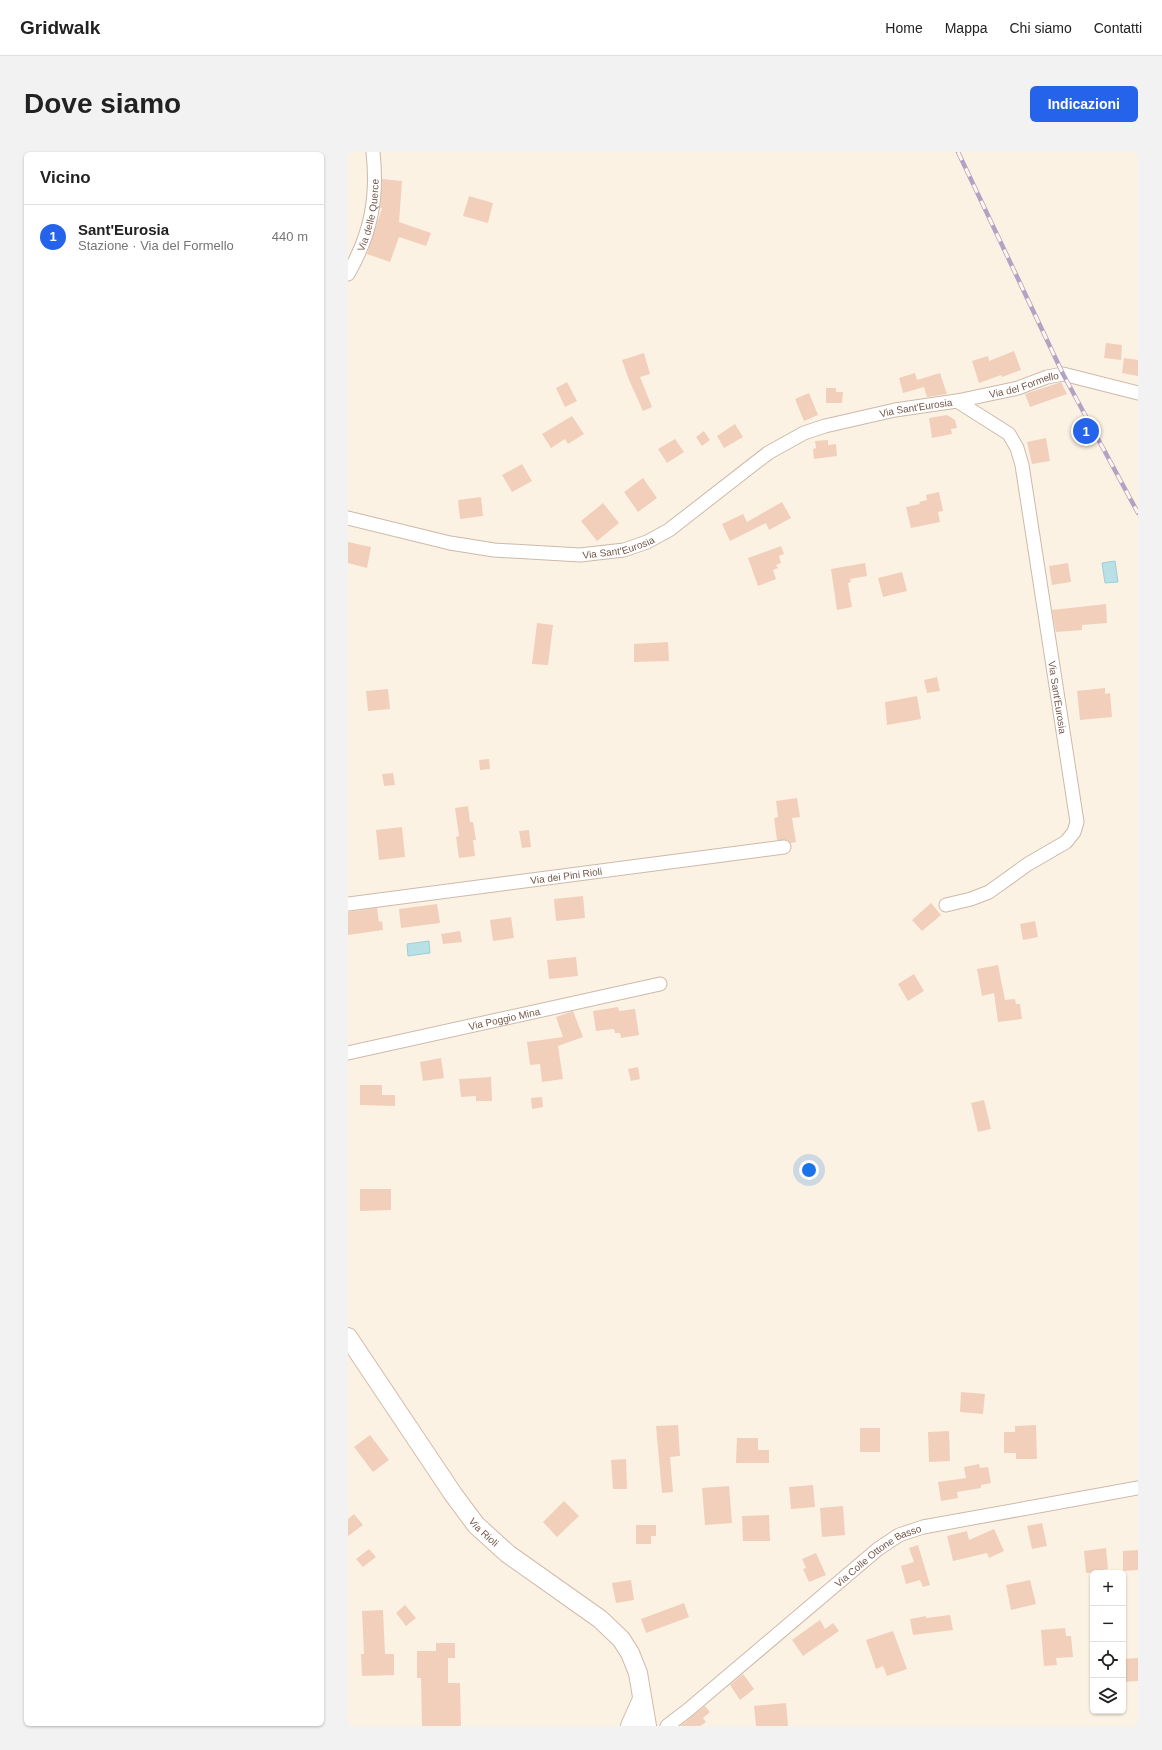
<!DOCTYPE html>
<html lang="it">
<meta charset="utf-8">
<style>
body{margin:0;font-family:Helvetica,sans-serif;background:#f2f2f2;color:#222}
.controls{position:absolute;right:12px;bottom:12px;display:grid;overflow:hidden;border-radius:6px;box-shadow:0 1px 3px #0004}
.controls button{width:36px;height:36px;display:grid;place-items:center;padding:0;border:0;border-bottom:1px solid #e0e0e0;background:#fff;color:#222;font:20px sans-serif}
.you{position:absolute;left:461px;top:1018px;width:14px;height:14px;margin:-10px;border:3px solid #fff;border-radius:50%;background:#1a73e8;box-shadow:0 0 0 6px #1a73e833}
.badge{display:grid;place-items:center;width:26px;height:26px;border-radius:50%;background:#2563eb;color:#fff;font-size:13px;font-weight:700}
.pin{position:absolute;translate:-50% -50%;border:2px solid #fff;box-shadow:0 1px 4px #0006}
.list{margin:0;padding:0;list-style:none}
h2{display:flex;justify-content:space-between;align-items:center;height:52px;margin:0;padding:0 16px;font-size:17px}
h2 small{font-size:13px;font-weight:400;color:#767676}
.list li{display:grid;grid-template-columns:26px 1fr auto;gap:12px;align-items:center;box-sizing:border-box;height:64px;padding:0 16px;border-top:1px solid #e0e0e0}
.list b{display:block;font-size:15px;white-space:nowrap}
.list p{margin:0;font-size:13px;white-space:nowrap;color:#767676}
.list em{font-size:13px;font-style:normal;color:#767676}
.icon{flex:none;width:22px;height:22px;fill:none;stroke:currentColor;stroke-width:2;stroke-linecap:round;stroke-linejoin:round}
.map{position:relative;flex:none;width:790px;height:1574px;overflow:hidden;border-radius:6px}
header{display:flex;align-items:center;gap:24px;box-sizing:border-box;height:56px;padding:0 20px;background:#fff;border-bottom:1px solid #e0e0e0}
header strong{font-size:19px}
nav{display:flex;gap:22px;margin-inline-start:auto;font-size:14px}
.intro{display:flex;align-items:center;justify-content:space-between;box-sizing:border-box;height:96px;padding:0 24px}
h1{margin:0;font-size:28px}
.button{padding:10px 18px;border-radius:6px;background:#2563eb;color:#fff;font-size:14px;font-weight:700}
main{display:flex;gap:24px;padding:0 24px}
aside{flex:1;background:#fff;border-radius:6px;box-shadow:0 1px 3px #0004}
.map>svg:first-child{display:block}
</style>
<header>
<strong>Gridwalk</strong>
<nav><a>Home</a><a>Mappa</a><a>Chi siamo</a><a>Contatti</a></nav>
</header>
<div class="intro"><h1>Dove siamo</h1><a class="button">Indicazioni</a></div>
<main>
<aside>
<h2>Vicino<small></small></h2>
<ul class="list">
<li><span class="badge">1</span><div><b>Sant'Eurosia</b><p>Stazione · Via del Formello</p></div><em>440 m</em></li>
</ul>
</aside>
<div class="map">
<svg width="790" height="1574" viewBox="0 0 790 1574">
<rect width="100%" height="100%" fill="#fcf2e3"/>
<!-- water -->
<path fill="#b8e0e5" stroke="#9ecfd7" d="M 767,409 L 770,430 L 757,431 L 754,411 Z
M 81,789 L 82,801 L 60,804 L 59,792 Z"/>
<!-- building -->
<path fill="#f1cfbb" d="M 34,27 L 54,29 L 51,70 L 83,81 L 78,94 L 51,85 L 42,110 L 19,102 L 34,56 L 32,56 Z
M 121,44 L 145,51 L 140,71 L 115,64 Z
M 758,191 L 774,193 L 773,208 L 756,206 Z
M 666,199 L 673,218 L 654,225 L 653,223 L 631,231 L 624,209 L 640,204 L 641,209 Z
M 296,201 L 302,222 L 292,225 L 304,255 L 295,259 L 281,228 L 274,208 Z
M 776,206 L 790,208 L 790,224 L 774,221 Z
M 567,221 L 569,228 L 592,221 L 599,242 L 579,245 L 576,235 L 555,241 L 551,226 Z
M 219,230 L 229,249 L 217,255 L 208,236 Z
M 713,230 L 719,242 L 682,255 L 677,242 Z
M 478,236 L 488,236 L 488,240 L 495,240 L 494,251 L 478,251 Z
M 461,241 L 470,263 L 456,269 L 447,247 Z
M 599,263 L 607,268 L 609,276 L 603,277 L 604,282 L 584,286 L 581,266 Z
M 224,264 L 236,282 L 220,292 L 217,287 L 203,296 L 194,282 Z
M 387,272 L 395,285 L 376,296 L 369,284 Z
M 356,279 L 362,288 L 354,294 L 348,285 Z
M 698,286 L 702,309 L 684,312 L 679,290 Z
M 327,287 L 336,300 L 319,311 L 310,297 Z
M 480,288 L 480,293 L 488,292 L 489,304 L 466,307 L 465,297 L 468,296 L 467,289 Z
M 174,312 L 184,329 L 164,340 L 154,323 Z
M 295,326 L 309,346 L 290,360 L 276,340 Z
M 591,340 L 595,359 L 590,360 L 592,370 L 563,376 L 558,355 L 572,352 L 571,350 L 579,348 L 578,343 Z
M 133,345 L 135,364 L 112,367 L 110,348 Z
M 434,350 L 443,366 L 421,378 L 418,371 L 382,389 L 374,372 L 395,362 L 399,370 Z
M 255,351 L 271,371 L 249,389 L 233,369 Z
M 0,390 L 23,395 L 19,416 L 0,411 Z
M 433,394 L 436,402 L 431,404 L 433,411 L 428,413 L 430,416 L 425,418 L 428,427 L 410,434 L 400,406 Z
M 517,411 L 519,424 L 502,427 L 503,430 L 500,431 L 504,455 L 489,458 L 483,417 Z
M 720,411 L 723,430 L 704,433 L 701,414 Z
M 554,420 L 559,439 L 535,445 L 530,426 Z
M 758,452 L 759,471 L 734,473 L 734,478 L 708,480 L 704,458 Z
M 189,471 L 205,473 L 200,513 L 184,512 Z
M 320,490 L 321,509 L 286,510 L 286,492 Z
M 589,525 L 592,539 L 579,541 L 576,528 Z
M 757,536 L 757,542 L 762,541 L 764,565 L 732,568 L 729,539 Z
M 40,537 L 42,557 L 20,559 L 18,539 Z
M 569,544 L 573,567 L 539,573 L 537,550 Z
M 141,607 L 142,617 L 132,618 L 131,608 Z
M 45,621 L 47,633 L 36,634 L 34,622 Z
M 449,646 L 452,665 L 444,666 L 448,690 L 443,691 L 439,688 L 429,688 L 426,666 L 430,665 L 428,649 Z
M 120,654 L 122,670 L 125,670 L 128,688 L 125,688 L 127,704 L 111,706 L 108,685 L 111,684 L 107,656 Z
M 54,675 L 57,705 L 31,708 L 28,678 Z
M 181,678 L 183,695 L 174,696 L 171,679 Z
M 235,744 L 237,766 L 208,769 L 206,747 Z
M 583,751 L 593,763 L 574,779 L 564,768 Z
M 89,752 L 92,771 L 53,776 L 51,757 Z
M 29,756 L 31,770 L 34,769 L 35,778 L 0,783 L 0,760 Z
M 163,765 L 166,786 L 145,789 L 142,768 Z
M 687,769 L 690,785 L 675,788 L 672,772 Z
M 112,779 L 114,790 L 95,792 L 93,782 Z
M 228,805 L 230,824 L 201,827 L 199,808 Z
M 650,813 L 657,848 L 667,847 L 668,852 L 672,852 L 674,867 L 650,870 L 646,841 L 634,844 L 629,817 Z
M 566,822 L 576,839 L 560,849 L 550,832 Z
M 270,855 L 271,859 L 287,857 L 291,883 L 273,886 L 272,881 L 267,881 L 266,877 L 248,879 L 245,859 Z
M 225,859 L 235,885 L 210,894 L 215,927 L 194,930 L 192,912 L 182,913 L 179,890 L 215,885 L 208,865 Z
M 93,906 L 96,926 L 75,929 L 72,910 Z
M 290,915 L 292,927 L 283,929 L 280,917 Z
M 143,925 L 144,949 L 128,949 L 128,944 L 113,945 L 111,927 Z
M 12,933 L 34,933 L 34,943 L 47,943 L 47,954 L 12,953 Z
M 194,945 L 195,955 L 184,957 L 183,946 Z
M 636,948 L 643,977 L 630,980 L 623,951 Z
M 12,1037 L 43,1037 L 43,1058 L 12,1059 Z
M 613,1240 L 637,1242 L 635,1262 L 612,1260 Z
M 330,1273 L 332,1304 L 322,1305 L 325,1340 L 314,1341 L 308,1274 Z
M 688,1273 L 689,1307 L 668,1307 L 668,1301 L 656,1301 L 656,1280 L 667,1280 L 667,1274 Z
M 512,1276 L 532,1276 L 532,1300 L 512,1300 Z
M 601,1279 L 602,1309 L 581,1310 L 580,1280 Z
M 22,1283 L 41,1308 L 25,1320 L 6,1295 Z
M 389,1286 L 410,1286 L 410,1298 L 421,1298 L 421,1311 L 388,1311 Z
M 278,1307 L 279,1337 L 265,1337 L 263,1308 Z
M 631,1312 L 632,1316 L 640,1315 L 643,1331 L 633,1333 L 633,1336 L 609,1340 L 610,1346 L 593,1349 L 590,1330 L 618,1326 L 616,1315 Z
M 465,1333 L 467,1355 L 443,1357 L 441,1335 Z
M 381,1334 L 384,1371 L 357,1373 L 354,1336 Z
M 216,1349 L 231,1364 L 209,1385 L 195,1370 Z
M 495,1354 L 497,1383 L 474,1385 L 472,1356 Z
M 6,1362 L 15,1373 L 0,1384 L 0,1367 Z
M 421,1363 L 422,1389 L 395,1389 L 394,1364 Z
M 694,1371 L 699,1394 L 684,1397 L 679,1374 Z
M 288,1373 L 308,1373 L 308,1384 L 303,1384 L 303,1392 L 288,1392 Z
M 646,1377 L 656,1399 L 641,1406 L 639,1401 L 605,1409 L 599,1384 L 619,1379 L 621,1388 Z
M 570,1393 L 582,1433 L 575,1435 L 572,1428 L 558,1432 L 553,1414 L 566,1410 L 561,1396 Z
M 758,1396 L 760,1417 L 748,1419 L 748,1421 L 738,1421 L 736,1399 Z
M 21,1397 L 28,1405 L 15,1415 L 8,1407 Z
M 790,1398 L 790,1418 L 775,1419 L 775,1399 Z
M 468,1401 L 478,1423 L 461,1430 L 455,1417 L 458,1416 L 454,1407 Z
M 283,1428 L 286,1448 L 268,1451 L 264,1431 Z
M 682,1428 L 688,1452 L 663,1458 L 658,1433 Z
M 336,1451 L 341,1465 L 298,1481 L 293,1467 Z
M 57,1453 L 68,1466 L 58,1474 L 48,1461 Z
M 35,1458 L 37,1502 L 46,1502 L 46,1523 L 14,1524 L 13,1502 L 16,1502 L 14,1459 Z
M 602,1463 L 605,1478 L 565,1483 L 562,1467 L 578,1464 L 578,1466 Z
M 472,1468 L 477,1477 L 485,1471 L 491,1479 L 455,1504 L 444,1488 Z
M 717,1476 L 718,1484 L 723,1484 L 725,1505 L 708,1506 L 709,1513 L 696,1514 L 693,1478 Z
M 545,1479 L 559,1517 L 539,1524 L 535,1514 L 528,1517 L 518,1488 Z
M 88,1491 L 107,1491 L 107,1506 L 100,1506 L 100,1531 L 112,1531 L 113,1574 L 74,1574 L 73,1526 L 69,1526 L 69,1499 L 88,1499 Z
M 790,1506 L 790,1529 L 775,1530 L 775,1507 Z
M 395,1522 L 406,1537 L 392,1548 L 382,1533 Z
M 438,1551 L 440,1574 L 408,1574 L 406,1554 Z
M 357,1554 L 362,1560 L 355,1566 L 358,1570 L 352,1574 L 332,1574 Z"/>
<g fill="none" stroke-linecap="round" stroke-linejoin="round">
<defs>
<g id="street">
<path id="s1" d="M 0,122 C 23,82 30,46 25,0"/>
<path id="s2" d="M 609,249 L 670,236 L 699,225 L 715,222 L 790,241"/>
<path id="s3" d="M 0,366 L 102,391 L 146,398 L 232,403 L 276,398 L 299,390 L 321,378 L 420,301 L 456,281 L 477,274 L 547,258 L 609,249 L 661,282 L 669,296 L 674,313 L 729,670 L 726,680 L 718,690 L 680,712 L 641,740 L 623,747 L 598,753"/>
<path id="s4" d="M 0,752 L 436,695"/>
<path id="s5" d="M 0,901 L 312,832"/>
<path id="s6" d="M 319,1574 L 340,1558 L 530,1397 L 551,1383 L 575,1375 L 790,1336"/>
</g>
<g id="secondary">
<path id="s7" d="M 0,1185 L 105,1342 L 128,1373 L 160,1402 L 252,1467 L 273,1487 L 282,1501 L 290,1521 L 299,1574"/>
<path d="M 282,1574 L 294,1547"/>
</g>
</defs>
<!-- street casing -->
<use href="#street" stroke="#cdb9aa" stroke-width="15"/>
<!-- secondary casing -->
<use href="#secondary" stroke="#d2bbaa" stroke-width="20"/>
<!-- street -->
<use href="#street" stroke="#fff" stroke-width="13"/>
<!-- secondary -->
<use href="#secondary" stroke="#fff" stroke-width="18"/>
<defs>
<path id="rail" d="M 610,0 L 715,222 L 790,361"/>
</defs>
<!-- rail casing -->
<use href="#rail" stroke="#b4a2c5" stroke-width="4.5"/>
<!-- rail -->
<use href="#rail" stroke="#fff6e9" stroke-width="3" stroke-dasharray="9" stroke-linecap="butt"/>
</g>
<g text-anchor="middle" dominant-baseline="central" stroke-width="3.5" stroke-linejoin="round" paint-order="stroke">
<!-- street labels -->
<g font-size="10" fill="#745849" stroke="#fff6e9">
<text stroke="none"><textPath href="#s1" startOffset="63">Via delle Querce</textPath></text>
<text stroke="none"><textPath href="#s2" startOffset="69">Via del Formello</textPath></text>
<text stroke="none"><textPath href="#s3" startOffset="611">Via Sant'Eurosia</textPath></text>
<text stroke="none"><textPath href="#s3" startOffset="275">Via Sant'Eurosia</textPath></text>
<text stroke="none"><textPath href="#s3" startOffset="983">Via Sant'Eurosia</textPath></text>
<text stroke="none"><textPath href="#s4" startOffset="220">Via dei Pini Rioli</textPath></text>
<text stroke="none"><textPath href="#s5" startOffset="160">Via Poggio Mina</textPath></text>
<text stroke="none"><textPath href="#s7" startOffset="238">Via Rioli</textPath></text>
<text stroke="none"><textPath href="#s6" startOffset="272">Via Colle Ottone Basso</textPath></text>
</g>
</g>
</svg>
<div class="controls">
<button>+</button>
<button>−</button>
<button><svg class="icon" aria-label="locate" viewBox="0 0 24 24"><circle cx="12" cy="12" r="6"/><path d="M12 2v4M12 18v4M2 12h4M18 12h4"/></svg></button>
<button><svg class="icon" aria-label="layers" viewBox="0 0 24 24"><path d="M12 4l9 5-9 5-9-5zM3 14l9 5 9-5"/></svg></button>
</div>
<div class="you"></div>
<div class="pin badge" style="left:738px;top:279px">1</div>
</div>
</main>
